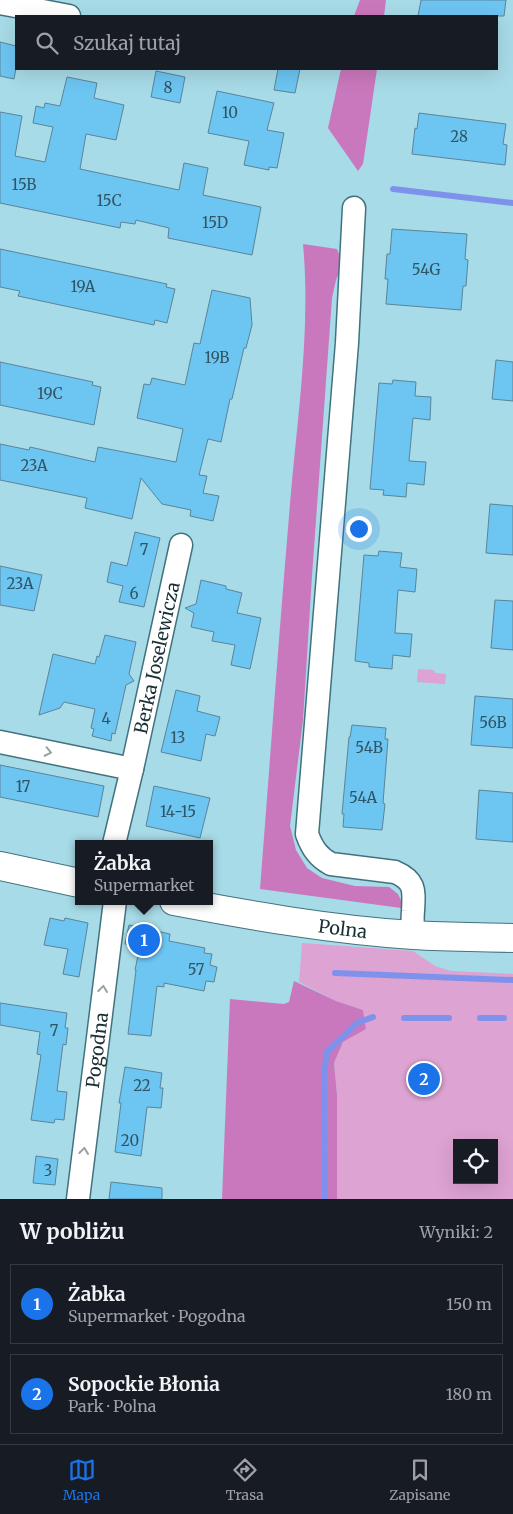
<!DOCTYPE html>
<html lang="pl">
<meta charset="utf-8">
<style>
body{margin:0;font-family:Merriweather,serif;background:#242831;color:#f1f3f6}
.controls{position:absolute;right:15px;bottom:15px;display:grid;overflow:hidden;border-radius:0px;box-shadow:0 5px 20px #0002}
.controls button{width:45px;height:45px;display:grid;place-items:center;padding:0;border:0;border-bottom:1px solid #363941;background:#171b24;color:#f1f3f6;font:25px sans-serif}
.you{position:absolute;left:358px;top:528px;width:18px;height:18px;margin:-12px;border:4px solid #fff;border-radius:50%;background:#1a73e8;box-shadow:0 0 0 8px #1a73e833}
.badge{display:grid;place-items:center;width:32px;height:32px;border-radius:50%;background:#1a73e8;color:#fff;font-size:16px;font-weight:700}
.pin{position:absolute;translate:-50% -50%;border:2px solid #fff;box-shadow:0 1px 5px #0006}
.popup{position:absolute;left:75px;top:840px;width:138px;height:65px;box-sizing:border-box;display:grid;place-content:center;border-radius:0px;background:#171b24;filter:drop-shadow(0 1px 4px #0005);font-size:16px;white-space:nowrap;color:#9ea1a6}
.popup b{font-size:19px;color:#f1f3f6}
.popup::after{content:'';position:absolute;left:50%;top:100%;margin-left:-10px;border:10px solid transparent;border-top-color:#171b24}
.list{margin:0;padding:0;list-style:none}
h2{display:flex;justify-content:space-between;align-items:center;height:65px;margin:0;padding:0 20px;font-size:21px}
h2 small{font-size:16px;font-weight:400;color:#9ea1a6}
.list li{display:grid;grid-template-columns:32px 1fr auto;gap:15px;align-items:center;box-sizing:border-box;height:80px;margin:0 10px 10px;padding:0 10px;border:1px solid #363941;border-radius:0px}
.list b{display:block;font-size:19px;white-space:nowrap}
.list p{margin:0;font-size:16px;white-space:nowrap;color:#9ea1a6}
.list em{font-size:16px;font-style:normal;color:#9ea1a6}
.icon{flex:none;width:28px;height:28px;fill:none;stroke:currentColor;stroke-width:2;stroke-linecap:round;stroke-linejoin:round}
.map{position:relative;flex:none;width:513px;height:1199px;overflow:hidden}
.search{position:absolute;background:#171b24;box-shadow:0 5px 20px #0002;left:15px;right:15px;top:15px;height:55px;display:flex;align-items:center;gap:12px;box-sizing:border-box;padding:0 18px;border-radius:0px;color:#9ea1a6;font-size:19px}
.sheet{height:245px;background:#171b24}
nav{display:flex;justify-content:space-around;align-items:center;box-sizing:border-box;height:70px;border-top:1px solid #363941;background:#171b24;font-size:14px;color:#9ea1a6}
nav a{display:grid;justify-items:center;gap:2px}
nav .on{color:#1a73e8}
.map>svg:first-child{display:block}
</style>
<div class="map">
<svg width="513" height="1199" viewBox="0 0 513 1199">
<rect width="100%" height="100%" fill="#a7dbe7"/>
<!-- green -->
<path fill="#dda3d2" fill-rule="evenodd" d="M 418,669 L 434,670 L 435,673 L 446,674 L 445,684 L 417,682 Z
M 302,943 L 413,951 L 435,966 L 451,971 L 513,974 L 513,1199 L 337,1199 L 337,1095 L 334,1063 L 343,1042 L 366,1029 L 363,1010 L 336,1001 L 299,982 ZM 457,1143 L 494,1143 L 494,1180 L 457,1180 Z"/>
<!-- forest -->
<path fill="#ca78bd" d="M 360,0 L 386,0 L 384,16 L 354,16 Z
M 341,69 L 377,69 L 363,164 L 358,171 L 328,128 Z
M 303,244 L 337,249 L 343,264 L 336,280 L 332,298 L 312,576 L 303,720 L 290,826 L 296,850 L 307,868 L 322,878 L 355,886 L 389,887 L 398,894 L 401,900 L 401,908 L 260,889 C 270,761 279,633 290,504 C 297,419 311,331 303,244 Z
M 294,981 L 336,1001 L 363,1010 L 366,1029 L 343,1042 L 334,1063 L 337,1095 L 337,1199 L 222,1199 L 230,999 L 284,1004 L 289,1002 Z"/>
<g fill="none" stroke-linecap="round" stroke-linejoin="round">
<!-- stream -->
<path stroke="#7e92eb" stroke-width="6" d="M 393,189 L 513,203
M 335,973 L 513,980
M 404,1018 L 449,1018
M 480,1018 L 504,1018
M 325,1199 L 324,1074 L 327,1052 L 357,1023 L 373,1017"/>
</g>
<!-- building -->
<path fill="#6dc5f2" stroke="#5b849a" d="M 421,0 L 506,0 L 504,16 L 418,16 Z
M 0,42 L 16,46 L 16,68 L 14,79 L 0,76 Z
M 278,69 L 300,69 L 295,93 L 274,90 Z
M 156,71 L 185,77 L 180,103 L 151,97 Z
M 67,77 L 97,83 L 94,98 L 124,105 L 116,140 L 86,134 L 80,169 L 179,190 L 184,163 L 208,168 L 203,195 L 261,207 L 252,255 L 168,238 L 169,228 L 136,220 L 135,224 L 121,222 L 120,228 L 0,203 L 0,112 L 22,116 L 15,156 L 45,162 L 53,127 L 33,123 L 36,106 L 44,108 L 45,103 L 60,106 Z
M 217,91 L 274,103 L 267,130 L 284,133 L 277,168 L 269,167 L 269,170 L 244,165 L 249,141 L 208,133 Z
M 419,113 L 506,124 L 503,144 L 507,145 L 505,165 L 412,154 L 415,128 L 417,129 Z
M 392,229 L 467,234 L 465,259 L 468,260 L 466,286 L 463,286 L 461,310 L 386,304 L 388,279 L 385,279 L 387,254 L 390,254 Z
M 0,249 L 167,284 L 166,287 L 175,289 L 167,323 L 155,320 L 154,325 L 18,296 L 20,291 L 0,287 Z
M 212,290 L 250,298 L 252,325 L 246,348 L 244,348 L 232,399 L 230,399 L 221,442 L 208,439 L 199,475 L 207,476 L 203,493 L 219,496 L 213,521 L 190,516 L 191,510 L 162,504 L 141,478 L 132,519 L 85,508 L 87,498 L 0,480 L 0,444 L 29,450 L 30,447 L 95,462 L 98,447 L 176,462 L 183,429 L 137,418 L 144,384 L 150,385 L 152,378 L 185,385 L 194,343 L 200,344 Z
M 496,360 L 513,362 L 513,401 L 492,399 Z
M 0,362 L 93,382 L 92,385 L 101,387 L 94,425 L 0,405 Z
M 393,380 L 416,382 L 415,396 L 431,397 L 430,420 L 413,418 L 409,461 L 426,462 L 424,485 L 407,483 L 406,497 L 383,495 L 384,490 L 370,489 L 379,383 L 392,384 Z
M 490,504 L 513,506 L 513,555 L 486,553 Z
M 135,532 L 160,538 L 144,607 L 119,602 L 123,586 L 107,582 L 111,562 L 127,566 Z
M 379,551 L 402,553 L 400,567 L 417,569 L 415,592 L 398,590 L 395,633 L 412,634 L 410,657 L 393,655 L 392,669 L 369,667 L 369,663 L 355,661 L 364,555 L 378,556 Z
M 0,566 L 42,575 L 34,611 L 0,605 Z
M 201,580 L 226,586 L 226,589 L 242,593 L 237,613 L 261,618 L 250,669 L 231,665 L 235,645 L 212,641 L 214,632 L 191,627 L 194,613 L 185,608 L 196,604 Z
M 495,600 L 513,601 L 513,650 L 491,648 Z
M 105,635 L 136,642 L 129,674 L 134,681 L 126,685 L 115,734 L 112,733 L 111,741 L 92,736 L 94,729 L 91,728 L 95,709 L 64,702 L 60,708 L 39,715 L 53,654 L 95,664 L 97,656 L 99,657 Z
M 176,690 L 200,696 L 197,711 L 220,717 L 215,736 L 206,734 L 201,761 L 161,752 Z
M 475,696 L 513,699 L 513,748 L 471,745 Z
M 352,725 L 386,728 L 385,739 L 388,739 L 383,803 L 385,804 L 382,830 L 343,827 L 344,814 L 342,814 L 349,737 L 350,737 Z
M 0,765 L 104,786 L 98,817 L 0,797 Z
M 154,786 L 210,798 L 200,838 L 146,826 Z
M 479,790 L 513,793 L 513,842 L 476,839 Z
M 50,918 L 64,921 L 65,918 L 88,923 L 79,977 L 63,974 L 68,949 L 44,945 Z
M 129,925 L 170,934 L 169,941 L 205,948 L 204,953 L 212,954 L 210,965 L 217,967 L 214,982 L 206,981 L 204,991 L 164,983 L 164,987 L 157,986 L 151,1036 L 128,1034 L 136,970 L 135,970 L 139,951 L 134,950 L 135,947 L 125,944 Z
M 0,1003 L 67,1013 L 65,1028 L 68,1028 L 66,1045 L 63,1044 L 57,1091 L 67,1092 L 64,1120 L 55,1119 L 54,1123 L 31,1120 L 41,1055 L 37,1054 L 40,1032 L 0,1025 Z
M 125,1067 L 162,1073 L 160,1088 L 163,1088 L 161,1108 L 147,1107 L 141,1156 L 115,1152 L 121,1103 L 119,1103 Z
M 36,1156 L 58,1159 L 55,1185 L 33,1183 Z
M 111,1182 L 162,1188 L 162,1199 L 109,1199 Z"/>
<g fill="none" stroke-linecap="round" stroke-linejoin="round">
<defs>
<g id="street">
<path d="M 0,3 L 69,16"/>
<path d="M 354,208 L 347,343 L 307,834 C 312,848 318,857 331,864 L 395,872 C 416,881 414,891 413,911 C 412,919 413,927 413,935"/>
<path d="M 0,742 L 132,769"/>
<path id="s1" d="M 114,844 L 132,769 L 181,545"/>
<path id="s2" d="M 78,1199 L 115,901"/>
</g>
<g id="secondary">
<path d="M 0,866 L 79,883"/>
<path id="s3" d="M 174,901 C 253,916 333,930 413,935 C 447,937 480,937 513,938"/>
</g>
</defs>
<!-- street casing -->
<use href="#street" stroke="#41737e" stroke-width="25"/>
<!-- secondary casing -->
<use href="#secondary" stroke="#41737e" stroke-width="30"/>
<!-- street -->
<use href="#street" stroke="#fff" stroke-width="22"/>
<!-- secondary -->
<use href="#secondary" stroke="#fff" stroke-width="28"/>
</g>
<!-- one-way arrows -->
<defs><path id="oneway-chevron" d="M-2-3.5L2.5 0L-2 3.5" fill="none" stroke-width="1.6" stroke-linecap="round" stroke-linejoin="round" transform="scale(1.25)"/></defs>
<g stroke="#98a2a4">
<use href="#oneway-chevron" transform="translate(48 752) rotate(12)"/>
<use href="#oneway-chevron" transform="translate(103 989) rotate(-83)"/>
<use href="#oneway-chevron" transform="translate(84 1151) rotate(-83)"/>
</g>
<g text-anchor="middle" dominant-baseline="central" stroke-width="4.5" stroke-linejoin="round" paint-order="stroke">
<!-- number labels -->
<g font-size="15" fill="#305564">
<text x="168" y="87">8</text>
<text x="230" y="112">10</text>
<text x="459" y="136">28</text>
<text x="24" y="184">15B</text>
<text x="109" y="200">15C</text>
<text x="215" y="222">15D</text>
<text x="426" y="269">54G</text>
<text x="83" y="286">19A</text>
<text x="217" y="357">19B</text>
<text x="50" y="393">19C</text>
<text x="34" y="465">23A</text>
<text x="144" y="549">7</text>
<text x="20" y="583">23A</text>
<text x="134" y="593">6</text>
<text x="106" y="718">4</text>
<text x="493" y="722">56B</text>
<text x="178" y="737">13</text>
<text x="369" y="747">54B</text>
<text x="23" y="786">17</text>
<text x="363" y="797">54A</text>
<text x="178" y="811">14-15</text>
<text x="196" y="969">57</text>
<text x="54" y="1030">7</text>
<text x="142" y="1085">22</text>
<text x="130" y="1140">20</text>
<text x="48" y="1170">3</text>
</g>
<!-- street labels -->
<g font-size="18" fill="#1b3034" stroke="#b3e9f5">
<text stroke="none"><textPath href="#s1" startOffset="191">Berka Joselewicza</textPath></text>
<text stroke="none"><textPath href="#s3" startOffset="171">Polna</textPath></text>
<text stroke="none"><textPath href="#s2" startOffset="150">Pogodna</textPath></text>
</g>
</g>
</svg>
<div class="controls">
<button><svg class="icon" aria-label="locate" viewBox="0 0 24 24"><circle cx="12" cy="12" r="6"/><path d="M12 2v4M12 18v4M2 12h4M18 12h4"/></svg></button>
</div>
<div class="you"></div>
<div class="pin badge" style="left:144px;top:940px">1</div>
<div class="popup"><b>Żabka</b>Supermarket</div>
<div class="pin badge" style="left:424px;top:1079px">2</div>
<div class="search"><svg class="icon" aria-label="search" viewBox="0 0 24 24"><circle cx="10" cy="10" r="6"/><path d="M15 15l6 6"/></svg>Szukaj tutaj</div>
</div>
<section class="sheet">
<h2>W pobliżu<small>Wyniki: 2</small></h2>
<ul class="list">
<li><span class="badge">1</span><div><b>Żabka</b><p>Supermarket · Pogodna</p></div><em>150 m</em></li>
<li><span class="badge">2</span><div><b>Sopockie Błonia</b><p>Park · Polna</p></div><em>180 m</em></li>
</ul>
</section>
<nav>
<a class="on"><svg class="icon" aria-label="map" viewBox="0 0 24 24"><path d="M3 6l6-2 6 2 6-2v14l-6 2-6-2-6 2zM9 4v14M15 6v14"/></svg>Mapa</a>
<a><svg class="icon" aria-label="directions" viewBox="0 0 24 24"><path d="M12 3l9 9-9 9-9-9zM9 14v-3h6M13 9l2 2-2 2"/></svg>Trasa</a>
<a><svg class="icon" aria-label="saved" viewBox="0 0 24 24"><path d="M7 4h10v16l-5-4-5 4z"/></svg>Zapisane</a>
</nav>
